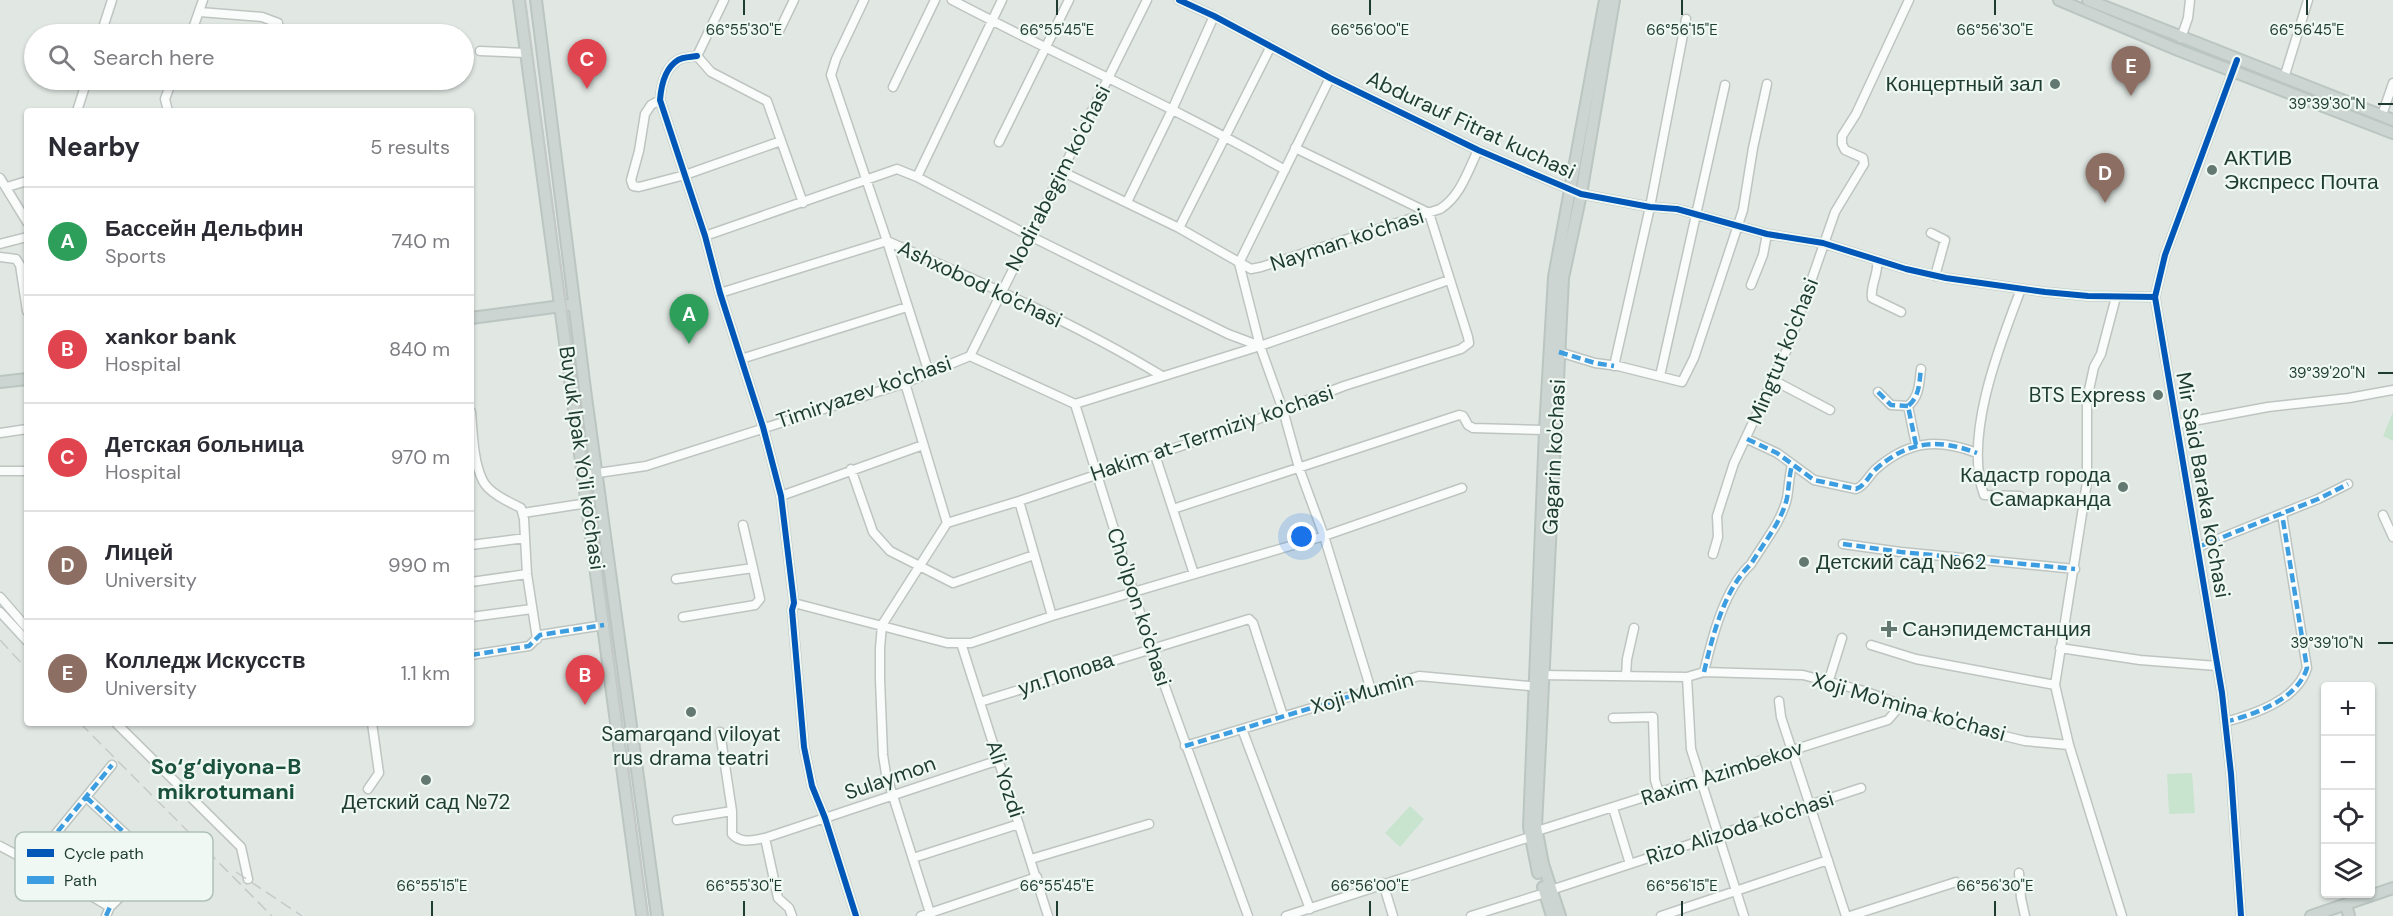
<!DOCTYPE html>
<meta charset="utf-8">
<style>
body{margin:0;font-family:"DM Sans",sans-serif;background:#f2f2f3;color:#2b2b33}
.controls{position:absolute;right:18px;bottom:18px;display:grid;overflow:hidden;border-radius:6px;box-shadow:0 2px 4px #0004}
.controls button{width:54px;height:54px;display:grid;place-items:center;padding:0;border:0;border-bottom:2px solid #e1e1e2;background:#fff;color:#2b2b33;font:30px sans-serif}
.you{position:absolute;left:1302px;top:537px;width:21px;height:21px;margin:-15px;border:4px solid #fff;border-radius:50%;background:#1a73e8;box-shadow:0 0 0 9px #1a73e833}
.badge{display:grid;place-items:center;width:39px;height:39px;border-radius:50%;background:#0b8043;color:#fff;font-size:20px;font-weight:700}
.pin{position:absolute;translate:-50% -50px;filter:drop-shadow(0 2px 3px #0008)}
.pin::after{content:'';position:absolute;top:32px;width:21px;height:18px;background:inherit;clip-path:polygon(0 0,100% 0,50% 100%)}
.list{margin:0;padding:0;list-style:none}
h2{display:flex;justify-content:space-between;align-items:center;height:78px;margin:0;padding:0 24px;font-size:26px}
h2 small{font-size:20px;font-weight:400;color:#7c7c81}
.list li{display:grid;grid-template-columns:39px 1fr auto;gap:18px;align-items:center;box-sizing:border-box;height:108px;padding:0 24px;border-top:2px solid #e1e1e2}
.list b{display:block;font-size:22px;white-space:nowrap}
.list p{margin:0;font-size:20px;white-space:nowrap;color:#7c7c81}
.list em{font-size:20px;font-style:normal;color:#7c7c81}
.icon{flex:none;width:33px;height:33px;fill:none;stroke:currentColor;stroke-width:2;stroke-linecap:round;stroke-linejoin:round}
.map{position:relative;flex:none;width:2393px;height:916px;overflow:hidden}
.search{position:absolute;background:#fff;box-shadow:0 2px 4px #0004;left:24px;top:24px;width:450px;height:66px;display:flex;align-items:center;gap:15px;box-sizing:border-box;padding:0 21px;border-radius:33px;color:#7c7c81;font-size:22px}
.panel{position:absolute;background:#fff;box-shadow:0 2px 4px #0004;left:24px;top:108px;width:450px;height:618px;border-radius:6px}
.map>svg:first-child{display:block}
</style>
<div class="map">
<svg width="2393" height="916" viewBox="0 0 2393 916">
<rect width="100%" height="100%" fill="#e1e8e4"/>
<!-- green -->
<path fill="#c8e3ce" d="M 2393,412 L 2393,441 L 2383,436 Z
M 2192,773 L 2195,813 L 2169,814 L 2167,774 Z
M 1410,806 L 1424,819 L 1400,847 L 1385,833 Z"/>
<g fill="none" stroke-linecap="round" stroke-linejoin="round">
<defs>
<path id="minor" d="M 864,0 L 836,59 L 831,75 L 887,241 L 929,373
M 952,0 C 1062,58 1177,108 1285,170
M 1179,0 L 1214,16 L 1330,78 L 1478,150 L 1581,194 L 1650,207 L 1677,209 L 1767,234 L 1823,243 L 1906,269 L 1946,278 L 2045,292 L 2088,296 L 2155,297
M 200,12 L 262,17 L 278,23
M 779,31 L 794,0
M 101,34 L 112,0
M 191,34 L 203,0
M 2181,38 L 2188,18 L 2190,0
M 480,51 L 526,53
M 697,56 C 692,57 682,57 678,60 C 665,68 661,87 660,100 L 705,236 L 720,293 L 763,427 L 781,496 L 794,603 L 792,610 L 804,747 L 812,786 L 825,818 L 856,916
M 697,56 L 711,72 L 767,101 L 803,203
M 697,56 L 724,0
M 2237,60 L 2165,255 L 2155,297 L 2222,693 L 2231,774 L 2241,916
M 1330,78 L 1239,263 L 1260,346 L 1283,410 L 1299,468 L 1324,536 L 1371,690
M 2284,78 L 2308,0
M 893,87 L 935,0
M 660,100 L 651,105 L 645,114 L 639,151 L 631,180 L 633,186 L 639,187 L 685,175 L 781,141
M 77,111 L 87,80
M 168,111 L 165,99 L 172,80
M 2382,115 L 2393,83
M 999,142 L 1069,0
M 1295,148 L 1429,213
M 1061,171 L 1179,228 L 1251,269 L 1261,267 L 1440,209 C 1460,197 1468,171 1478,150
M 917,177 L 1002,0
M 0,178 L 27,222
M 7,187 L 27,181
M 1127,202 L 1172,110 L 1214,16
M 1179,228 L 1271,46
M 1931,233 L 1945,240 L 1935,276
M 705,236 L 897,169 L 917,177 L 1028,235 L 1228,334 L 1260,346
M 0,244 L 27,237
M 0,257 L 16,259 L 20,265 L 27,311
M 1877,260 C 1879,274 1870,285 1872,298 L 1901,312
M 1751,285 L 1763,255 L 1767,234
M 720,293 L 887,241 C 981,282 1075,323 1162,376
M 2116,297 L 2101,354 L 2094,367 L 2087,399 L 2087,482 L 2055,685 L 2069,745 L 2122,916
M 1559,352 L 1595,363 L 1618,366 L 1682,382 L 1694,358 L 1743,210 L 1753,148 L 1767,84
M 970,356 L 1075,404 L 1151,648 L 1248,916
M 970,356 L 1147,0
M 741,359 L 907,307
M 1614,366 L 1650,207 L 1686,19
M 1660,376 L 1725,85
M 1773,380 L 1830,410
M 905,383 L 947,523 L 882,625 L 880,648 L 880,679 L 883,755 L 886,774 L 931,916
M 1878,392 L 1891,405 L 1908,406
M 1075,404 L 1260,346 L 1449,280
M 471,412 C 473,434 473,461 483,481 C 489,493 509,502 521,508 L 524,519 L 525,538 L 471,545
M 2177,424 L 2268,407 L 2349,398 L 2393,390
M 0,433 L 27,429
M 1747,439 L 1777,453 L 1814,480 L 1856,489 C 1865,486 1869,475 1876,469 C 1908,441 1937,438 1977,453
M 1916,445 L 1908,406 C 1920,396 1919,383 1921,369
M 1155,455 L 1194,574
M 851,469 L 873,532 L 890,551 L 953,583 L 1034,555
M 0,471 L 27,471
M 584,475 L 646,466 L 905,383 L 970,356
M 781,496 L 923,445
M 2020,496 L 1984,495 C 1963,437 2000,344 2021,289
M 1019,501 L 1052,616
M 1173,509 L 1459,415 L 1463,416 L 1468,425 L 1473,428 L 1545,430
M 523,513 L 588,503
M 2383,515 L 2393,537
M 947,523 L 1019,501 L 1240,426 L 1344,386 L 1461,349 L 1469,343 L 1468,337 L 1429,213
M 525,538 L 527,574 L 537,639
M 1843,544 L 1901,552 L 2075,569
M 2198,547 L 2318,499 L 2348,484
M 1713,554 L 1718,537 L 1717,516 L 1734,463 L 1789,345 L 1835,212 L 1864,164 L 1863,158 L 1845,150 L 1842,144 L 1842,136 L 1856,114 L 1909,0
M 676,579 L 753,568 L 743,525
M 471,582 L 527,574
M 0,597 L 27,628
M 794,603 L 947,643 L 971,643 L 1052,616 L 1324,536 L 1462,488
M 0,612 L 27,641
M 471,617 L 532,609
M 683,617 L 755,605 L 760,599 L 753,568
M 961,643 L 1048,916
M 1871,645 L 1916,659 L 2055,685
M 2060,648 L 2140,660 L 2217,666
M 471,655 L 529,646 L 540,635 L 604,625
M 1704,672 C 1712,638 1724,589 1751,564 C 1763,544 1782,521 1787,498 C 1789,487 1789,476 1792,465
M 1540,675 L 1687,677 L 1704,672 L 1803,675 L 1864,691 L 1943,721 L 2025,741 L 2069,745
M 1626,676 L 1627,659 L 1634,628
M 1687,677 L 1691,749 L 1744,916
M 1828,683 L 1842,638
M 1779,701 L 1781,717 L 1846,916
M 980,702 L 1249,619 L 1253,623 L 1283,716
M 1613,718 L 1653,717 L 1655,780 L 1659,793
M 2225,722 C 2255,714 2297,700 2307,668 L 2282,514
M 116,723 L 241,847 L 248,879
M 1242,729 L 1310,909
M 720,732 L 732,811
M 1185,746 L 1419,676 L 1540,687
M 368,789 L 379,773 L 372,723
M 86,797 L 145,852
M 1613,808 L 1630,864
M 677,820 L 732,811 L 732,834 C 741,844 753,840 765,838 L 999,760
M 1537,831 L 1888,720 L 1901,705
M 765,838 L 778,898 L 789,908 L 792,916
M 0,846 L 68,882 L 110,907
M 913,858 L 1019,824
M 1031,859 L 1149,824
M 32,863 L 112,765
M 2019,873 L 2021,898 L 2025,916
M 1383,883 L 1393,916
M 1551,890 L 1861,788
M 106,916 L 110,907 L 163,854
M 921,916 L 1037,877
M 1286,916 L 1530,837
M 1471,916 L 1545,893
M 1661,916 L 1828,860
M 1850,916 L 1956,882"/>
<path id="major" d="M 519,0 L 642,916
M 536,0 L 586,397 L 657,916
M 2059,0 L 2178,50 L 2393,133
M 2088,0 L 2393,120
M 471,318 L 569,305
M 0,382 L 27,379
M 1538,873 L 1529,827 L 1545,430 L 1554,277 L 1605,0
M 1543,887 L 1552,916
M 2346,904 L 2349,916
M 1560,916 L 1543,864 L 1536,827 L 1563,278 L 1581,194 L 1614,0
M 2311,916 L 2393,888"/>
</defs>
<!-- minor casing -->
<use href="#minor" stroke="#bec5c1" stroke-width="11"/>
<!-- major casing -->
<use href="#major" stroke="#bbc5c1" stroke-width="14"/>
<!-- minor -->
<use href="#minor" stroke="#fafcfb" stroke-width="8"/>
<!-- major -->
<use href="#major" stroke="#ccd5d1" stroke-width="10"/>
<!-- tram -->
<path stroke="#c5cac8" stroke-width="1.5" d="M 525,0 L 648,916"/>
<!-- rail -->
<path stroke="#c5cac8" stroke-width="1.5" stroke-dasharray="12 6" stroke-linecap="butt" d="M 0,640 L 27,669
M 80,723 L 272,916
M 236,872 L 302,916"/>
<!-- quiet -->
<path stroke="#3c9ee1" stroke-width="4.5" stroke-dasharray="9 4.5" stroke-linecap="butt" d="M 1559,352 L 1595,363 L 1614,366
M 1878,392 L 1891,405 L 1908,406
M 1747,439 L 1777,453 L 1814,480 L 1856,489 C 1865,486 1869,475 1876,469 C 1908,441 1937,438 1977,453
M 1916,445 L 1908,406 C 1920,396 1919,383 1921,369
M 1843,544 L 1901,552 L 2075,569
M 2198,547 L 2318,499 L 2348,484
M 471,655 L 529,646 L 540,635 L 604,625
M 1704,672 C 1712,638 1724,589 1751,564 C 1763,544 1782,521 1787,498 C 1789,487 1789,476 1792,465
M 2225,722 C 2255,714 2297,700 2307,668 L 2282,514
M 1185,746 L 1371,690
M 86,797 L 145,852
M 32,863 L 112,765
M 106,916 L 110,907"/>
<defs>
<path id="cycleway" d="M 1179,0 L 1214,16 L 1330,78 L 1478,150 L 1581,194 L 1650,207 L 1677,209 L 1767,234 L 1823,243 L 1906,269 L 1946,278 L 2045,292 L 2088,296 L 2155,297
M 697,56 C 692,57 682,57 678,60 C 665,68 661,87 660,100 L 705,236 L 720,293 L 763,427 L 781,496 L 794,603 L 792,610 L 804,747 L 812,786 L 825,818 L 856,916
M 2237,60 L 2165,255 L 2155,297 L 2222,693 L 2231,774 L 2241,916"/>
</defs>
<!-- cycleway casing -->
<use href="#cycleway" stroke="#eff8f2" stroke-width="10"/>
<!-- cycleway -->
<use href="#cycleway" stroke="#0057b8" stroke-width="6"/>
</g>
<!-- ticks -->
<path fill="none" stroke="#1e3c31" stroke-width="2" d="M 744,0 L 744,15M 1057,0 L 1057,15M 1370,0 L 1370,15M 1682,0 L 1682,15M 1995,0 L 1995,15M 2307,0 L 2307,15M 2378,104 L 2393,104M 2378,373 L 2393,373M 2378,643 L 2393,643M 432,901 L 432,916M 744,901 L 744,916M 1057,901 L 1057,916M 1370,901 L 1370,916M 1682,901 L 1682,916M 1995,901 L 1995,916"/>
<!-- markers -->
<g fill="#627870" stroke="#eff8f2" stroke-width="2">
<circle cx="2055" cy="84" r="6"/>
<circle cx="2212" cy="170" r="6"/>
<circle cx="2158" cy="395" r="6"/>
<circle cx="2123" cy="487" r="6"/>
<circle cx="1804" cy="562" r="6"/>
<path d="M1886 620h6v6h6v6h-6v6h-6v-6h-6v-6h6z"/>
<circle cx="691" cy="712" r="6"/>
<circle cx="426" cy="780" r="6"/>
</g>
<g text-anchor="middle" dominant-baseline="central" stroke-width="4.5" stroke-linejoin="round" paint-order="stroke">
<!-- poi labels -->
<g font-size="21" fill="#1e3c31" stroke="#eff8f2" text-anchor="end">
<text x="2043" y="84">Концертный зал</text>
<text x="2224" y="158" text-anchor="start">АКТИВ<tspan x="2224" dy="24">Экспресс Почта</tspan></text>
<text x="2146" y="395">BTS Express</text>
<text x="2111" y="475">Кадастр города<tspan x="2111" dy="24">Самарканда</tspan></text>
<text x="1816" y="562" text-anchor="start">Детский сад №62</text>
<text x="1902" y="629" text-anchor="start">Санэпидемстанция</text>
<text x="691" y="734" text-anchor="middle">Samarqand viloyat<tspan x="691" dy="24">rus drama teatri</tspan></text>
<text x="426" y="802" text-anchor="middle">Детский сад №72</text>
</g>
<!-- street labels -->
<g font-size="21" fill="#1e3c31" stroke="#eff8f2">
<text transform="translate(1471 125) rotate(25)">Abdurauf Fitrat kuchasi</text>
<text transform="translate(1058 178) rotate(-63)">Nodirabegim ko'chasi</text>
<text transform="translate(1347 240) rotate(-18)">Nayman ko'chasi</text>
<text transform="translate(980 284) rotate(25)">Ashxobod ko'chasi</text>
<text transform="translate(1783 351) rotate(-68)">Mingtut ko'chasi</text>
<text transform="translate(864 392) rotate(-19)">Timiryazev ko'chasi</text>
<text transform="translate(1212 433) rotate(-19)">Hakim at-Termiziy ko'chasi</text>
<text transform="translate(1554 457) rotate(-87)">Gagarin ko'chasi</text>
<text transform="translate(582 458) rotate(82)">Buyuk Ipak Yo'li ko'chasi</text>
<text transform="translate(2203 485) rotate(80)">Mir Said Baraka ko'chasi</text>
<text transform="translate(1139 607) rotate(72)">Cho'lpon ko'chasi</text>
<text transform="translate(1066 674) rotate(-18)">ул.Попова</text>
<text transform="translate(1362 693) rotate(-16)">Xoji Mumin</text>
<text transform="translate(1909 707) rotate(16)">Xoji Mo'mina ko'chasi</text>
<text transform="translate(1722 773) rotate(-18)">Raxim Azimbekov</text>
<text transform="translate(890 778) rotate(-19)">Sulaymon</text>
<text transform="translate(1005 779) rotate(72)">Ali Yozdi</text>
<text transform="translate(1740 828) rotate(-18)">Rizo Alizoda ko'chasi</text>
</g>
<!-- neighbourhood labels -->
<g font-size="22" font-weight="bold" fill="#19503e" stroke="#eff8f2">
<text x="226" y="766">So‘g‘diyona-B<tspan x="226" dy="25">mikrotumani</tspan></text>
</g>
</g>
<!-- legend -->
<rect x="15" y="832" width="198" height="69" rx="9" fill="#eff8f2" stroke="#b0c0b8" stroke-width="1.5"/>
<rect x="27" y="849" width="27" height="8" fill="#0057b8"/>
<rect x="27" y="876" width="27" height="8" fill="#3c9ee1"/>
<g font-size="16" fill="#1e3c31">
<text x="64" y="859">Cycle path</text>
<text x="64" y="886">Path</text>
</g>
<g font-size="15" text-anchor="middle" fill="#1e3c31" stroke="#eff8f2" stroke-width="4.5" stroke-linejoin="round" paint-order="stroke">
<text x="744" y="35">66°55'30"E</text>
<text x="1057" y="35">66°55'45"E</text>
<text x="1370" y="35">66°56'00"E</text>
<text x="1682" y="35">66°56'15"E</text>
<text x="1995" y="35">66°56'30"E</text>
<text x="2307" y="35">66°56'45"E</text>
<text x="2327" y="109">39°39'30"N</text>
<text x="2327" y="378">39°39'20"N</text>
<text x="2327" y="648">39°39'10"N</text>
<text x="432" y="891">66°55'15"E</text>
<text x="744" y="891">66°55'30"E</text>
<text x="1057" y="891">66°55'45"E</text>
<text x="1370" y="891">66°56'00"E</text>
<text x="1682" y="891">66°56'15"E</text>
<text x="1995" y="891">66°56'30"E</text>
</g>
</svg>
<div class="controls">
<button>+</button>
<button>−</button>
<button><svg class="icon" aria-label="locate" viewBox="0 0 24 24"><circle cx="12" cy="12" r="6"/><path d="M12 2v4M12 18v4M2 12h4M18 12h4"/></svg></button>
<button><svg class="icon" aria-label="layers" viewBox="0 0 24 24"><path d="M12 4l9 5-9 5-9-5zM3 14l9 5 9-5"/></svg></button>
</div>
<div class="you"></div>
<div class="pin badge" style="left:689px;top:344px;background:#2e9e5b">A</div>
<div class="pin badge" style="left:585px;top:705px;background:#e0444e">B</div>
<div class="pin badge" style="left:587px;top:89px;background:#e0444e">C</div>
<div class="pin badge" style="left:2105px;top:203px;background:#8d6e63">D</div>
<div class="pin badge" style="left:2131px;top:96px;background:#8d6e63">E</div>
<div class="search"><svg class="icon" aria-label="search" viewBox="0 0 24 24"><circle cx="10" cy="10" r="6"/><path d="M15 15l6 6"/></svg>Search here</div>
<section class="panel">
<h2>Nearby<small>5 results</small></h2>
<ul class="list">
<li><span class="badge" style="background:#2e9e5b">A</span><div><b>Бассейн Дельфин</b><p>Sports</p></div><em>740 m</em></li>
<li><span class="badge" style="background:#e0444e">B</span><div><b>xankor bank</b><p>Hospital</p></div><em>840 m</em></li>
<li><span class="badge" style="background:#e0444e">C</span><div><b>Детская больница</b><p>Hospital</p></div><em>970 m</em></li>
<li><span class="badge" style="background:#8d6e63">D</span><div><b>Лицей</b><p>University</p></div><em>990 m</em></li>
<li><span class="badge" style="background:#8d6e63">E</span><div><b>Колледж Искусств</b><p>University</p></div><em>1.1 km</em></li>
</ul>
</section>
</div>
